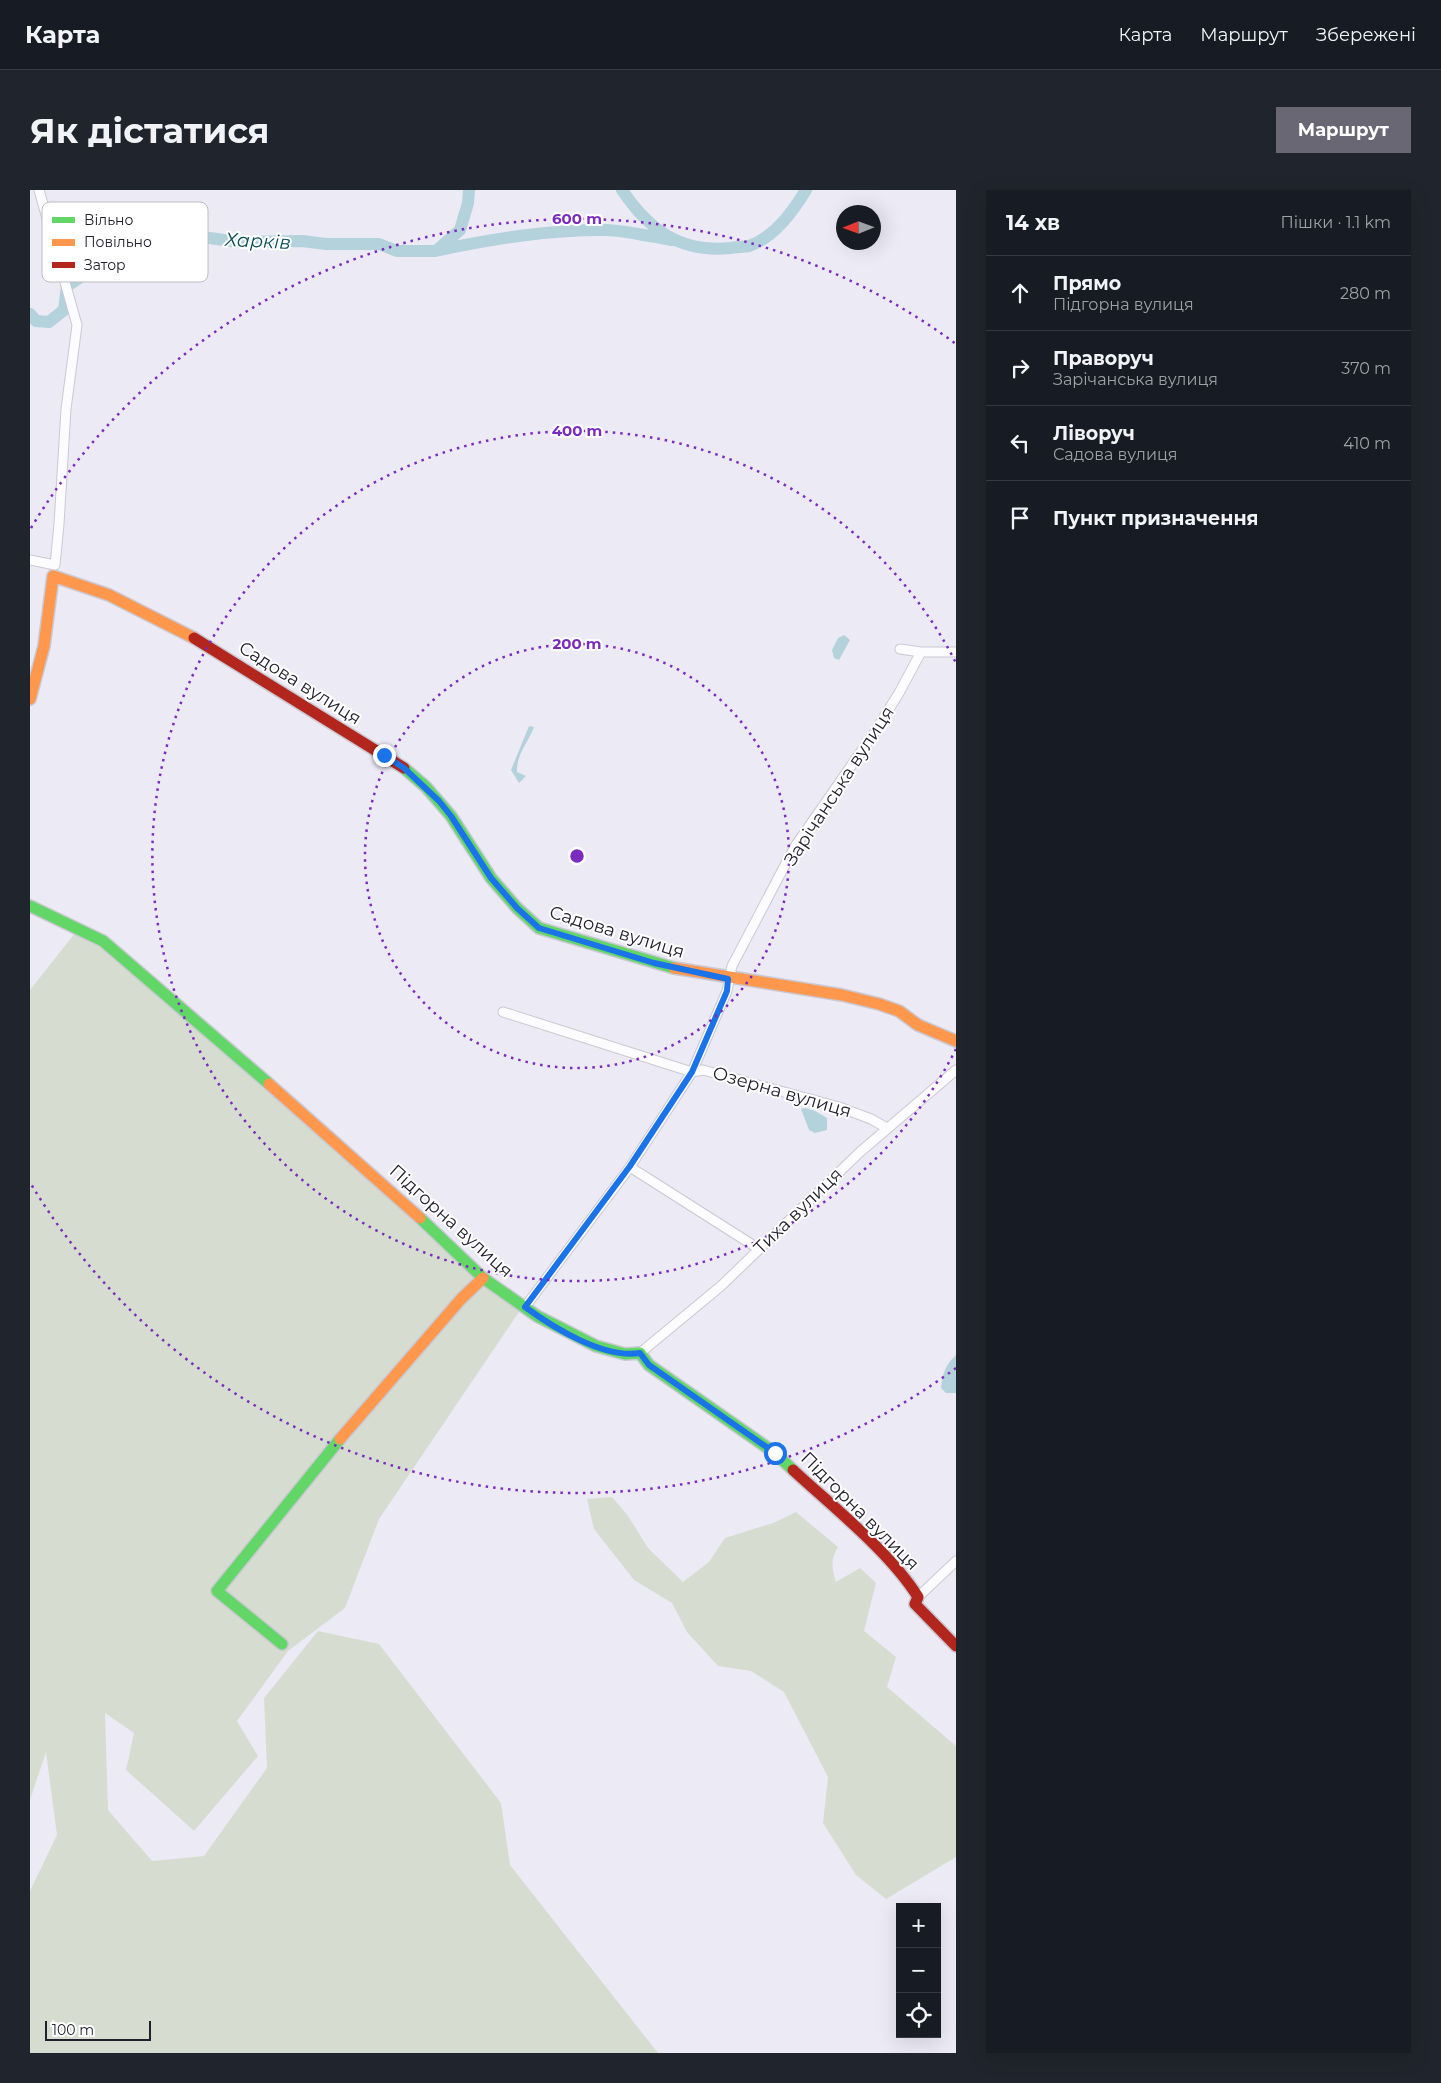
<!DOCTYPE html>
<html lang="uk">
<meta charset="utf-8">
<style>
body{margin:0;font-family:Montserrat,sans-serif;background:#20242c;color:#f1f3f6}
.controls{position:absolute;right:15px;bottom:15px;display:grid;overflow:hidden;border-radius:0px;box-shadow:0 5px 20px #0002}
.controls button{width:45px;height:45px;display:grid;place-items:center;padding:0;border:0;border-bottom:1px solid #363941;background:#171b24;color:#f1f3f6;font:25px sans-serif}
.compass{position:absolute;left:806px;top:15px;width:45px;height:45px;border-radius:50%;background:#171b24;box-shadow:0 5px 20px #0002;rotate:269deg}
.scale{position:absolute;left:15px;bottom:12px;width:106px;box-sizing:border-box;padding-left:5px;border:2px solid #22202d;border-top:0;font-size:14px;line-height:18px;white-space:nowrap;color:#22202d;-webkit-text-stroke:4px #fff;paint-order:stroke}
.stop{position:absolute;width:15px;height:15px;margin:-11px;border:4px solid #1a73e8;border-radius:50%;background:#fff}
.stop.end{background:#1a73e8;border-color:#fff;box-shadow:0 1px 5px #0008}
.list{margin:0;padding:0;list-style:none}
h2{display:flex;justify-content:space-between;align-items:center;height:65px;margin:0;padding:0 20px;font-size:21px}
h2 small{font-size:16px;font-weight:400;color:#9ea1a6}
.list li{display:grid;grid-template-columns:32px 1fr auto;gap:15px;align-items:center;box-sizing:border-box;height:75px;padding:0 20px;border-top:1px solid #363941}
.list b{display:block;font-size:19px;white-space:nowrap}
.list p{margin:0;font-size:16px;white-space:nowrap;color:#9ea1a6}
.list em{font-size:16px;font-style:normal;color:#9ea1a6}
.icon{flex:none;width:28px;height:28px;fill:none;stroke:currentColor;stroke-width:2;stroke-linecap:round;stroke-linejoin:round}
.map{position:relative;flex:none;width:926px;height:1863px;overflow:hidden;border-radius:0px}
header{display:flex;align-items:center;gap:30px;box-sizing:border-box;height:70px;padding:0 25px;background:#171b24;border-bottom:1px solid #363941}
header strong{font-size:24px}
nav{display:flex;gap:28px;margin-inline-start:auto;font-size:18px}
.intro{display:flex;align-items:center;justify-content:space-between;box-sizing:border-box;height:120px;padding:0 30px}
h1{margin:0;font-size:35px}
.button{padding:12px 22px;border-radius:0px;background:#696773;color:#fff;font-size:18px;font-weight:700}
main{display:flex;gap:30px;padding:0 30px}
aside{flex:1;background:#171b24;border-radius:0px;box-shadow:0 5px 20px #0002}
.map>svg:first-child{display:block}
</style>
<header>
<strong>Карта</strong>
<nav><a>Карта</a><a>Маршрут</a><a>Збережені</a></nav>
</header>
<div class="intro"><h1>Як дістатися</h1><a class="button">Маршрут</a></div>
<main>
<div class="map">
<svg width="926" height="1863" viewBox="0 0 926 1863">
<rect width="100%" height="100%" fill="#eceaf5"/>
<!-- green -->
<path fill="#d6ddd0" d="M 45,743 C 127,786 193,858 261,921 C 336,989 413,1054 491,1119 L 349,1329 L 315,1418 L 258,1461 L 207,1531 L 228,1566 L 164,1641 L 96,1580 L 104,1543 L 75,1523 L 78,1620 L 122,1671 L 174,1666 L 237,1578 L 234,1508 L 288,1441 L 349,1454 L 471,1613 L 480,1675 L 628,1863 L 0,1863 L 0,1701 L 27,1645 L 16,1562 L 0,1610 L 0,800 Z
M 582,1307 L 598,1326 L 618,1358 L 653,1392 L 679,1372 L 695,1348 L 743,1333 L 766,1322 L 808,1357 C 800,1369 802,1379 806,1392 L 830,1378 L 846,1393 L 834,1441 L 866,1467 L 857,1497 L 926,1556 L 926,1667 L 856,1709 L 826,1685 L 793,1633 L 798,1587 L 754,1502 L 721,1481 L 688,1476 L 657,1442 L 642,1413 L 604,1390 L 564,1339 L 557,1309 Z"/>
<!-- water -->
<path fill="#b3d2dc" d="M 814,445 L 820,450 L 809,470 L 804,468 L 802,460 L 808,448 Z
M 499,536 L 504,537 C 498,553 486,565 487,582 L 496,586 L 489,593 L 481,580 Z
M 775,918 L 785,921 L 797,928 L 797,940 L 785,943 L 779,940 L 771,919 Z
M 926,1165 L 926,1203 L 916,1203 L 911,1198 C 913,1183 915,1175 926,1165 Z"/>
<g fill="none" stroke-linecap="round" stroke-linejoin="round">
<!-- river -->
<path stroke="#b3d2dc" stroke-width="12" d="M 592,0 C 619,40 650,63 700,58 C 706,57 714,57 719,56 C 745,47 763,21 776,0
M 409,60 C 464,49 521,39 577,40 C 599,41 621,47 642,50
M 0,124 L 6,131 L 19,132 L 34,120 L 37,96 L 100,55 L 158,45 L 208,52 L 272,51 L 296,54 L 349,54 L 367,61 L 406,61 L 430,40 L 438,13 L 439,0"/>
<defs>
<path id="street" d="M 0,370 L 25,375 L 29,334 L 36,219 L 47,135 L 9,0
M 870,459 L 891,462
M 473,822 L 662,882 L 673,880 L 809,917 L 841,929 L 857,938
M 600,977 L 729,1059
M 495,1117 L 600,977 L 662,882 L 697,801 L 702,776 L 755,675 L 766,655 L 844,543 L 869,503 L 891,462 L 926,462
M 610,1163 L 691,1096 L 830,962 L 926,880
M 888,1407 L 926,1371"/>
<path id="fast" d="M 374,578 L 396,597 L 421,626 L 461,688 L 487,718 L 509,738 L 644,778
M 0,716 L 73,751 L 239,894
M 390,1028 L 453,1088 L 507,1126 L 566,1156 L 595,1164 L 610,1163 L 619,1175 L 745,1263 L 763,1280
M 252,1454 L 187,1401 L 310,1249"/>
<path id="slow" d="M 0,509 L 14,456 L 23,386 L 79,405 L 164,448
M 644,778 L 812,805 L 849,814 L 869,821 L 888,835 L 926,851
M 239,894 L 390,1028
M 310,1249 L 431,1109 L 453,1088"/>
<path id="jam" d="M 164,448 L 374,578
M 763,1280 C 803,1317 860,1362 888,1407 L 885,1414 L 926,1456"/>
</defs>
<!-- street casing -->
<use href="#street" stroke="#cac8d3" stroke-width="11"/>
<!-- fast casing -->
<use href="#fast" stroke="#cac8d3" stroke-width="14"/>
<!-- slow casing -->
<use href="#slow" stroke="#cac8d3" stroke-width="14"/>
<!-- jam casing -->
<use href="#jam" stroke="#cac8d3" stroke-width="14"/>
<!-- street -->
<use href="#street" stroke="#fcfcfe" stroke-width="9"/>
<!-- fast -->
<use href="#fast" stroke="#63d668" stroke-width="11"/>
<!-- slow -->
<use href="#slow" stroke="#ff974d" stroke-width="11"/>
<!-- jam -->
<use href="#jam" stroke="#b3261e" stroke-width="11"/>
</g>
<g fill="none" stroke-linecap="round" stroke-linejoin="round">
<!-- route -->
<path stroke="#1a73e8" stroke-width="6" d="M 354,565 L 374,578 L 409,611 L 421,626 L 461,688 L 487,718 L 509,738 L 624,773 L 698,789 L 697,801 L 662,882 L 600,976 L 495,1117 C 524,1138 574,1169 610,1163 L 619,1175 L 745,1263"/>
</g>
<!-- distance rings -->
<g fill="none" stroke="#7b2cbf" stroke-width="2.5" stroke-dasharray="2.5 5">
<circle cx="547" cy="666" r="212"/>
<path d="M926 859A425 425 0 1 1 926 473"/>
<path d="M926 1178A637 637 0 0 1 1 994M1 338A637 637 0 0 1 926 154"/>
</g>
<g text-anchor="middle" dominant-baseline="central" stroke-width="4" stroke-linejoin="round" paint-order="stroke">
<!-- street labels -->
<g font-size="18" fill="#22202d" stroke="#fff">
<text transform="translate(270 493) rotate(32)">Садова вулиця</text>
<text transform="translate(809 596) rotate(-57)">Зарічанська вулиця</text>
<text transform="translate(587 742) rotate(17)">Садова вулиця</text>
<text transform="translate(752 902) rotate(16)">Озерна вулиця</text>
<text transform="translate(768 1021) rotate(-44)">Тиха вулиця</text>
<text transform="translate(421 1031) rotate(42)">Підгорна вулиця</text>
<text transform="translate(830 1321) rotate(45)">Підгорна вулиця</text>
</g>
<!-- water labels -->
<g font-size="19" font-style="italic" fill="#0a4d58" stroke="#fff">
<text transform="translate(228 51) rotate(3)">Харків</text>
</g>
</g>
<!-- legend -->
<rect x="12" y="12" width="166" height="80" rx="8" fill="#fff" stroke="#bdbcc0" stroke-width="1"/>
<rect x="22" y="27" width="23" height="6" fill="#63d668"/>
<rect x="22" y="49" width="23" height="7" fill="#ff974d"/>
<rect x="22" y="72" width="23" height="6" fill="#b3261e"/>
<g font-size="14" fill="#22202d">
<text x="54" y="35">Вільно</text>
<text x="54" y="57">Повільно</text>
<text x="54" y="80">Затор</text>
</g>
<circle cx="547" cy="666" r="8" fill="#7b2cbf" stroke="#fff" stroke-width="2.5"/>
<g font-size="15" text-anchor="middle" font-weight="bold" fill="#7b2cbf" stroke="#fff" stroke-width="4" stroke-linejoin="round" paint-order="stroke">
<text x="547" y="34">600 m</text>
<text x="547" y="246">400 m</text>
<text x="547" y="459">200 m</text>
</g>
</svg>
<div class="controls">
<button>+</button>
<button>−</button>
<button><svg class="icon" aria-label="locate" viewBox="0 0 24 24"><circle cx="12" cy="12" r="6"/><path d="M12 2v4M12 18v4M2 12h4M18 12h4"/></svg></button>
</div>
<svg class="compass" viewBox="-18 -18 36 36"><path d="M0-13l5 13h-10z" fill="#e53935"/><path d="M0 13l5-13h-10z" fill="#9ea1a6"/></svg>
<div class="scale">100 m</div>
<div class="stop" style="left:745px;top:1263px"></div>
<div class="stop end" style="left:354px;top:565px"></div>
</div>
<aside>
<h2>14 хв<small>Пішки · 1.1 km</small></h2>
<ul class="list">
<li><svg class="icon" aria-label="ahead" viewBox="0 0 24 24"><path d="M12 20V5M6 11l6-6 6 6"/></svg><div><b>Прямо</b><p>Підгорна вулиця</p></div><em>280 m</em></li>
<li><svg class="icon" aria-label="right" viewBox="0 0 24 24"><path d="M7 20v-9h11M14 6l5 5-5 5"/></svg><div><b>Праворуч</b><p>Зарічанська вулиця</p></div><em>370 m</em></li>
<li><svg class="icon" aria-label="left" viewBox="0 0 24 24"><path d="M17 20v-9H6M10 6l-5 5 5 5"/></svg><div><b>Ліворуч</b><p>Садова вулиця</p></div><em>410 m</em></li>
<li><svg class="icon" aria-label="arrive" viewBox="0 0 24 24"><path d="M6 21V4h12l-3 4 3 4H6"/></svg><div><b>Пункт призначення</b></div></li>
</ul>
</aside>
</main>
